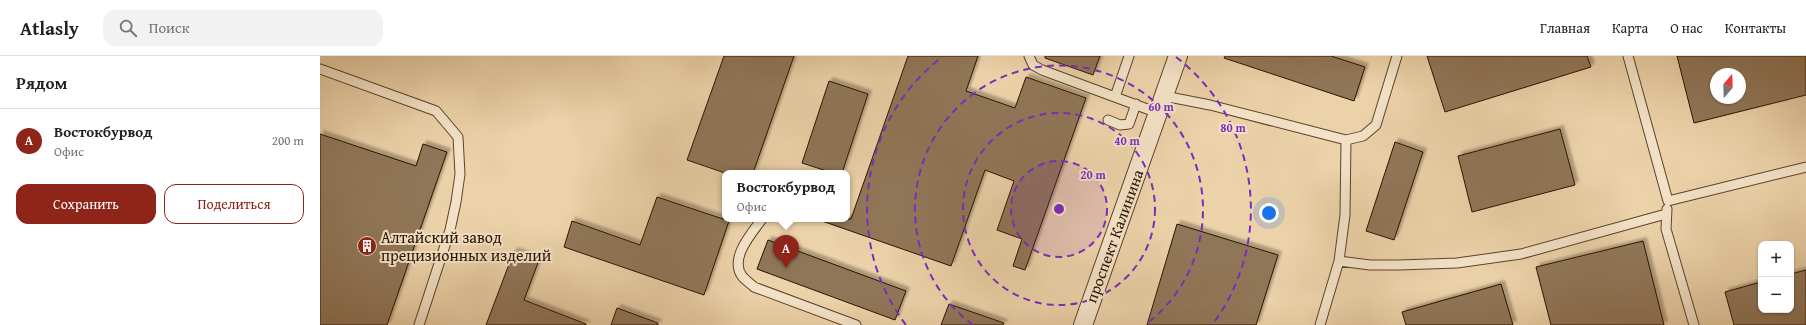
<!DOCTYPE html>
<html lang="ru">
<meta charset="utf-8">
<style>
body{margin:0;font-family:"Gentium Book Plus",serif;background:#f2f2f2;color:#202124}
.controls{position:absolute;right:12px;bottom:12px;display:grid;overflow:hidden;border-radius:8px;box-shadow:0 1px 3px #0004}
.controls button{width:36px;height:36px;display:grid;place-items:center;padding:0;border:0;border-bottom:1px solid #e0e0e0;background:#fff;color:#202124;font:20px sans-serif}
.compass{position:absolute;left:1390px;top:12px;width:36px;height:36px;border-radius:50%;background:#fff;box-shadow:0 1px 3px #0004;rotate:19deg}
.you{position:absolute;left:949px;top:157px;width:14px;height:14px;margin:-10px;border:3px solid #fff;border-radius:50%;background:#1a73e8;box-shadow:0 0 0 6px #1a73e833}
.badge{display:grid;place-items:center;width:26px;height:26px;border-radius:50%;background:#8f2418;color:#fff;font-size:13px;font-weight:700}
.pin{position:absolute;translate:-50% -33px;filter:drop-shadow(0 1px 2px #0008)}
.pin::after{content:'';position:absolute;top:21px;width:14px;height:12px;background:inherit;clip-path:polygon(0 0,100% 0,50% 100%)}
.popup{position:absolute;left:402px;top:114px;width:128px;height:52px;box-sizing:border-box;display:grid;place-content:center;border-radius:8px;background:#fff;filter:drop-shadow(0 1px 3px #0005);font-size:13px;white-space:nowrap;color:#757577}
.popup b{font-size:15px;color:#202124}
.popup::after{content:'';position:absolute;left:50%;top:100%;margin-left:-8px;border:8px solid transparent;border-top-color:#fff}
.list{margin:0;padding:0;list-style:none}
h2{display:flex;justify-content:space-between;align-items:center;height:52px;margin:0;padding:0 16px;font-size:17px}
h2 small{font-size:13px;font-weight:400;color:#757577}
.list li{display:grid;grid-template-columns:26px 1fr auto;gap:12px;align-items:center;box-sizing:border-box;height:64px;padding:0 16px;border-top:1px solid #e0e0e0}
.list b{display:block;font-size:15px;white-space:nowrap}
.list p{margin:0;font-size:13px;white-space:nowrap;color:#757577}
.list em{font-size:13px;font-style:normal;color:#757577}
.actions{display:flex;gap:8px;padding:12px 16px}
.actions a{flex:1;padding:9px 0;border:1px solid #8f2418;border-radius:12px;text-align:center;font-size:14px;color:#8f2418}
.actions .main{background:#8f2418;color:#fff}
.icon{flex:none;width:22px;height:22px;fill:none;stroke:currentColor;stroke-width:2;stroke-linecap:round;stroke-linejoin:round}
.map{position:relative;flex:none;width:1486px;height:269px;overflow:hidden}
header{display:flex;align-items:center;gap:24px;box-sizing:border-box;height:56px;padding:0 20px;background:#fff;border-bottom:1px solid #e0e0e0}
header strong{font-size:19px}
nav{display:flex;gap:22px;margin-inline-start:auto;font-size:14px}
.search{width:280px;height:36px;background:#f2f2f2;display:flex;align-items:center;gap:10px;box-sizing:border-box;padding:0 14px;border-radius:12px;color:#757577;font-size:15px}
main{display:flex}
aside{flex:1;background:#fff}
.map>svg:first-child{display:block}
</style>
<header>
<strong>Atlasly</strong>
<div class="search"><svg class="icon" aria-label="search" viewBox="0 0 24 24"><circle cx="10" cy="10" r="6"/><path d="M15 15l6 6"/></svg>Поиск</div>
<nav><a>Главная</a><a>Карта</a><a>О нас</a><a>Контакты</a></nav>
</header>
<main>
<aside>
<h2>Рядом<small></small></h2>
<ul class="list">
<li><span class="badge">A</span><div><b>Востокбурвод</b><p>Офис</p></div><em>200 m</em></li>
</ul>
<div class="actions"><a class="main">Сохранить</a><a>Поделиться</a></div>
</aside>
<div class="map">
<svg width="1486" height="269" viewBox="0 0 1486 269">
<defs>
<filter id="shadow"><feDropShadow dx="3.5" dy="-3.5" stdDeviation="1" flood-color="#0004"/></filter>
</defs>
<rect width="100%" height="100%" fill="#ecd2a9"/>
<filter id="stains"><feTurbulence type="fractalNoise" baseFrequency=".005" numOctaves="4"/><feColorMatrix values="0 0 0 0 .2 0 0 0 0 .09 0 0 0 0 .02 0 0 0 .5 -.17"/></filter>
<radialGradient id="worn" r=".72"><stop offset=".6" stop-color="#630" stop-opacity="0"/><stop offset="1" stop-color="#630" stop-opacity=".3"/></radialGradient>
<!-- building -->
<path fill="#907658" stroke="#2c1200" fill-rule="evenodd" filter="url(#shadow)" d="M 404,0 L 474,0 L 433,117 L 405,117 L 367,104 Z
M 588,0 L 658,0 L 646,35 L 695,52 L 706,21 L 766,42 L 705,214 L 693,210 L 702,183 L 677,174 L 694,125 L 665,114 L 631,210 L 502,165 L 502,163 L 531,163 Z
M 725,0 L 780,0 L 773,19 L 725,2 Z
M 905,0 L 1011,0 L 1045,11 L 1034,45 L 904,2 Z
M 1107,0 L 1267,0 L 1271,11 L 1125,56 Z
M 1357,0 L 1486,0 L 1486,39 L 1374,67 ZM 1396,18 L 1420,18 L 1420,42 L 1396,42 Z
M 509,25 L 548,38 L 522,117 L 513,117 L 482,107 Z
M 1240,73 L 1255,129 L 1152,156 L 1138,100 Z
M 0,78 L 96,110 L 103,88 L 127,96 L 67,269 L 0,269 Z
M 1075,86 L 1103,96 L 1074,184 L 1046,175 Z
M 337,141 L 409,165 L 384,239 L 244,191 L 252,165 L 320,189 Z
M 857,168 L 958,199 L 936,269 L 827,269 Z
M 448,184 L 586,235 L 575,264 L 437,213 Z
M 1323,185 L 1344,269 L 1231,269 L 1216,211 Z
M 194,195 L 219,204 L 204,244 L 266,268 L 266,269 L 166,269 Z
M 1486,214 L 1486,269 L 1414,269 L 1405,236 L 1441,226 L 1441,254 L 1471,254 L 1471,218 Z
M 1181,228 L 1193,269 L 1086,269 L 1082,256 Z
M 629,248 L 684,267 L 683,269 L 621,269 Z
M 297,252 L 338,267 L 338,269 L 291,269 Z"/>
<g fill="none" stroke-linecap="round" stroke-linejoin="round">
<defs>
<path id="service" d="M 709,0 L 713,9 L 722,14 L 838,57
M 1308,0 L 1348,145 L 1486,111
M 0,13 L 116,55 L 138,81 L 140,118 L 136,146 L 130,174 L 99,269
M 844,40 L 890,49 L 1026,84 L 1043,80 L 1056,69 L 1077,0
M 795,41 L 809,0
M 788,64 L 800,69 L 809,68 L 816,48
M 1347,153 L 1346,173 L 1374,269
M 442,163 C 432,177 409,202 422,220 C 425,224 431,228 434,231 L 536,269
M 1019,205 L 1050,209 L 1079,209 L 1137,207 L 1201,198 L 1346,158
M 1000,269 L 1019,205 L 1025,159 L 1026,84"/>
<path id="minor" d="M 763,269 L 858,0"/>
</defs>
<!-- service casing -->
<use href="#service" stroke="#5c422a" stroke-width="11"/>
<!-- minor casing -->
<use href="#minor" stroke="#5c422a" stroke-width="20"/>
<!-- service -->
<use href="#service" stroke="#f3e2c7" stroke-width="9"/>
<!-- minor -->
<use href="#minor" stroke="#f3e2c7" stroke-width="18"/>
</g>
<!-- distance rings -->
<circle cx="739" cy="153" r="48" fill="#7b2cbf" fill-opacity=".12"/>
<g fill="none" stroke="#7b2cbf" stroke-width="2" stroke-dasharray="7 5">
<circle cx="739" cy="153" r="48"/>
<circle cx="739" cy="153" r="96"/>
<path d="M653 269A144 144 0 1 1 825 269"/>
<path d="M586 269A192 192 0 0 1 622 1M856 1A192 192 0 0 1 892 269"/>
</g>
<!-- icons -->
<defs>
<symbol id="building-disc" viewBox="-11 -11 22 22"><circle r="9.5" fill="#8f2418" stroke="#f3e2c7"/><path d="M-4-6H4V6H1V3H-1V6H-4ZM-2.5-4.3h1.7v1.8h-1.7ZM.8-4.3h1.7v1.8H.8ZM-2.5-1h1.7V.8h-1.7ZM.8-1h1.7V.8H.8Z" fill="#fff"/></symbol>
</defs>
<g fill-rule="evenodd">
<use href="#building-disc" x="36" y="179" width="22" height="22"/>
</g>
<g text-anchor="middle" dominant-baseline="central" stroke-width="4" stroke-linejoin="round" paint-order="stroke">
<!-- street labels -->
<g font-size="16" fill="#2c1200" stroke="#f3e2c7">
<text transform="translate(794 180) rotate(-70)">проспект Калинина</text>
</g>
<!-- poi labels -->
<g font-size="16" fill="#2c1200" stroke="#f3e2c7" text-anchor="start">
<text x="61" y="181">Алтайский завод<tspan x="61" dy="18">прецизионных изделий</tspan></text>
</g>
</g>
<circle cx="739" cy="153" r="6" fill="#7b2cbf" stroke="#f3e2c7" stroke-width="2"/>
<g font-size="12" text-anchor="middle" font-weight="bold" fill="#7b2cbf" stroke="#f3e2c7" stroke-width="4" stroke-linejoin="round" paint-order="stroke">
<text x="841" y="55">60 m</text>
<text x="913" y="76">80 m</text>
<text x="807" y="89">40 m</text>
<text x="773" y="123">20 m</text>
</g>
<rect width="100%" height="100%" filter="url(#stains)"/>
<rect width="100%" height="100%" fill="url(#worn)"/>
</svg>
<div class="controls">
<button>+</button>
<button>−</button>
</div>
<svg class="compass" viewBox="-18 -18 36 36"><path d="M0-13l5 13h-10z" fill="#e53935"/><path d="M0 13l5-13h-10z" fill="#757577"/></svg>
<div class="you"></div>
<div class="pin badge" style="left:466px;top:212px">A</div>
<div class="popup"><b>Востокбурвод</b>Офис</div>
</div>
</main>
